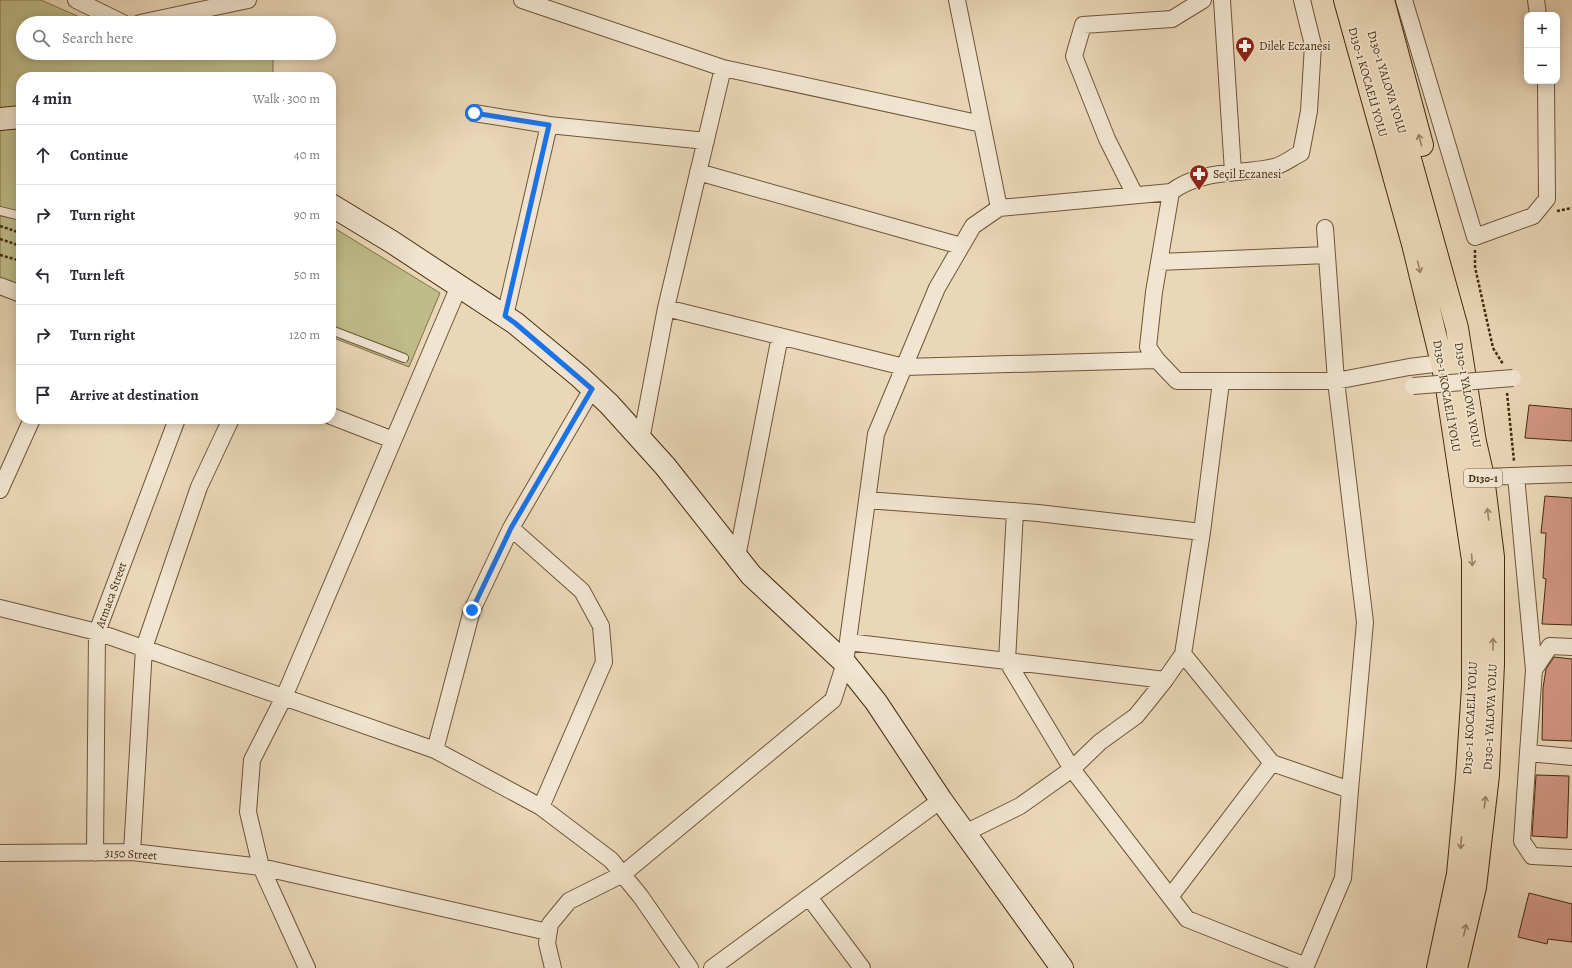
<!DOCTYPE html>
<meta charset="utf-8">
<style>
body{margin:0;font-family:Alegreya,serif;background:#f2f2f3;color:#2b2b33}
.controls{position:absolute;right:12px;top:12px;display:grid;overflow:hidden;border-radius:8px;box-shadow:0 2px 10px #0003}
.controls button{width:36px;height:36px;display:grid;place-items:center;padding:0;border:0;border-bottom:1px solid #e1e1e2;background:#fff;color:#2b2b33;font:20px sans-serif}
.stop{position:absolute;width:12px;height:12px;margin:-9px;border:3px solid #1a73e8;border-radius:50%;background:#fff}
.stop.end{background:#1a73e8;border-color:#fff;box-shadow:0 1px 4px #0008}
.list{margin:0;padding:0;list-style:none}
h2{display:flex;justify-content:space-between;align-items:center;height:52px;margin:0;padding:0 16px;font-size:17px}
h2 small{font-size:13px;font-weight:400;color:#7c7c81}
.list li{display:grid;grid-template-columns:26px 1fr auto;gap:12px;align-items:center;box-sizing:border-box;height:60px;padding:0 16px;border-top:1px solid #e1e1e2}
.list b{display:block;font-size:15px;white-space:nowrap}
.list em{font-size:13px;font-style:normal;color:#7c7c81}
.icon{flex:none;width:22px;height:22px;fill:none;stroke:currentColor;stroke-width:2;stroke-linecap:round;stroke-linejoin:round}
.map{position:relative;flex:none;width:1572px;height:968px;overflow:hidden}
.search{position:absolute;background:#fff;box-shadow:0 2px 10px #0003;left:16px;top:16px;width:320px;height:44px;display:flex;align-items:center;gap:10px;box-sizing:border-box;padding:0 14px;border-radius:22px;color:#7c7c81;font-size:15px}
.panel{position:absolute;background:#fff;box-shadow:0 2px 10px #0003;left:16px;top:72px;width:320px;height:352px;border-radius:16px}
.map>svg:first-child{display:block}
</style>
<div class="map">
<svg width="1572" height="968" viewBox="0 0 1572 968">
<rect width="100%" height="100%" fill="#ead7b8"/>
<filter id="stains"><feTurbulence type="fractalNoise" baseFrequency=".005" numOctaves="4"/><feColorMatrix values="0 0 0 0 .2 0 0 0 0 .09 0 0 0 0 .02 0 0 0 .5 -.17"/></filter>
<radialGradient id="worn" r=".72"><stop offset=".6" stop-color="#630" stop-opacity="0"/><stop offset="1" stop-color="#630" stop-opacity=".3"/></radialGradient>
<!-- green -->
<path fill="#bfbc89" stroke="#82744a" d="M 0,0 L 41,0 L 93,23 L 23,23 L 23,53 L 273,53 L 273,77 L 21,77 L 21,290 L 0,281 Z
M 331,226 L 440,293 L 409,367 L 331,337 Z"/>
<!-- building -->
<path fill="#d39786" stroke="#452b0c" d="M 1529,405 L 1572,409 L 1572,441 L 1525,438 Z
M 1545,496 L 1572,498 L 1572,625 L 1542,624 L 1546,579 L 1543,578 L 1546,533 L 1541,533 Z
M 1554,657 L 1572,659 L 1572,741 L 1542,740 L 1543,688 L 1546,669 Z
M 1536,775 L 1569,776 L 1567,838 L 1532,836 Z
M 1529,893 L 1572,904 L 1572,942 L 1548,939 L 1547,944 L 1518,937 Z"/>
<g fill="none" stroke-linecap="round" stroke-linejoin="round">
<defs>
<path id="lane" d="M 0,211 L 21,216
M 331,330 L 404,358"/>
<path id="street" d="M 76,0 L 123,23
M 522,0 L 723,68 L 982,124
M 957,0 L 999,208
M 1222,0 L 1233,172
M 1302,0 L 1313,45 L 1309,111 L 1301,153 C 1293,157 1283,165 1274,167 C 1238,175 1201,169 1171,192 L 1154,292 L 1148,347 L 1157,360 L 1177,381 L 1336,381 L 1409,367 L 1442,363
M 1404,0 L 1475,237 L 1533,216 L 1547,199 L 1546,81
M 1536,0 L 1538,15
M 140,23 L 248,0
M 474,113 L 549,125 L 505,316
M 549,125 L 706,141
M 698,172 L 961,246
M 1135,195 L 1107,139 L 1074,56 L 1083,25 L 1172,19 L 1203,0
M 1325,228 L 1336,381 L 1365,622 L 1350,790
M 1159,262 L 1327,255
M 0,286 L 21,294
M 666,308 L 904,367 L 1157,360
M 331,416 L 393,440
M 641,440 L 666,308 L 723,68
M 1516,476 L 1534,670
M 1483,477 L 1572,474
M 0,490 L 32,419
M 867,500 L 1038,513 L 1202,532
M 1015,511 L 1007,661 L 1072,769 L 1187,919 L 1306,966
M 511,528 L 582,591 L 601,626 L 604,662 L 541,807
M 737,557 L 780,336
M 0,608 L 97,632 L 435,750 L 541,807 L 611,860 L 641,897 L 690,968
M 848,642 L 1165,680
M 1572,647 L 1550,646 L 1534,670 L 1528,753 L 1572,757
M 1183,654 L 1272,763 L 1350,790 L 1343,878 L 1305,968
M 435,750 L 472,610 L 511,528 L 592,389
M 1528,753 L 1522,841 L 1532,856 L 1572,858
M 965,833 L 1020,806 L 1072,769 L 1100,742 L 1136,716 L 1165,680 L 1183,654 L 1202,532 L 1221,382
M 132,852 L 144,648 L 199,487 L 231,419
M 0,853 L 132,852 L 261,867 L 548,932
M 95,853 L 97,632 L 177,419
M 809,897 L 862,968
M 1170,897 L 1272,763
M 307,968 L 261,867 L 248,812 L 252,760 L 284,697 L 459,286
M 553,968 L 547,943 L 550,924 L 569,901 L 623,874 L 833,700 L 845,663 L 876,434 L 937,288 L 973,226 L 999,208 L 1171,192
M 712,968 L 941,800"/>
<path id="secondary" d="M 0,119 L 21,117
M 331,205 L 392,242 L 515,323 L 579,376 L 609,404 L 665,466 L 751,575 L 845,663 L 876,702 L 941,800 L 1062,968"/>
<path id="highway" d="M 1345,0 L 1413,244 L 1442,363 L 1446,381 L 1473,560 L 1473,687 L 1467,778 L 1458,874 L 1438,968
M 1363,0 L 1398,116 L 1457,328 L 1475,442 L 1483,477 L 1493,557 L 1493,664 L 1488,775 L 1475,887 L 1456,968
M 1383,0 L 1422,145"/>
</defs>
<!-- lane casing -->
<use href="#lane" stroke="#6e5637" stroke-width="10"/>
<!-- street casing -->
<use href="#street" stroke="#6e5637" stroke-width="18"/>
<!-- secondary casing -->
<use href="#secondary" stroke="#452b0c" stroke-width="24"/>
<!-- highway casing -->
<use href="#highway" stroke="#452b0c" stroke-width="24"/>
<!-- path -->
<path stroke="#452b0c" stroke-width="2.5" stroke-dasharray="3 2" stroke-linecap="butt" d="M 1557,211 L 1572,208
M 0,226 L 21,233
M 0,239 L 21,246
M 1475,250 L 1475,267 L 1493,348 L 1503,364
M 0,255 L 21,261
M 1507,393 L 1514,461"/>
<!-- lane -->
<use href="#lane" stroke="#f1e5d1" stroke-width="8"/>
<!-- street -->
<use href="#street" stroke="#f1e5d1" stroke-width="16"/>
<!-- secondary -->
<use href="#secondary" stroke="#f1e5d1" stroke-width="22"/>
<!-- highway -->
<use href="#highway" stroke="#ead7b8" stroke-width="22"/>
<defs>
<path id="street-bridge" d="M 1413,386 L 1513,378"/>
</defs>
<!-- street-bridge casing -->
<use href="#street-bridge" stroke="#6e5637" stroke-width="18" stroke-linecap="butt"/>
<!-- street-bridge -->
<use href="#street-bridge" stroke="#f1e5d1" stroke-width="16"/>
</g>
<!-- one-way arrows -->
<defs><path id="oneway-shaft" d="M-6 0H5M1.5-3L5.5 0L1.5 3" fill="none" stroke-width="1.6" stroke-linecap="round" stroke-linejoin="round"/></defs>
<g stroke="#988162">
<use href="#oneway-shaft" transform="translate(1420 140) rotate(-105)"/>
<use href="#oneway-shaft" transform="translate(1419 267) rotate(76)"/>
<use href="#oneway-shaft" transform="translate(1488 514) rotate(-97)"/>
<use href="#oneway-shaft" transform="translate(1472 560) rotate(86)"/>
<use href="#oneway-shaft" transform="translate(1493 644) rotate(-90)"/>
<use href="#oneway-shaft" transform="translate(1485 802) rotate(-83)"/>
<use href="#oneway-shaft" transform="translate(1461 843) rotate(95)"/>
<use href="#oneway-shaft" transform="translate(1465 930) rotate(-77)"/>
</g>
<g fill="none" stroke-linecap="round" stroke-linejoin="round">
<!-- route -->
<path stroke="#1a73e8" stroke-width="5" d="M 472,610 L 511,528 L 592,389 L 515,323 L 505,316 L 549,125 L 474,113"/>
</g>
<!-- icons -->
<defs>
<symbol id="pharmacy-pin" viewBox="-11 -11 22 30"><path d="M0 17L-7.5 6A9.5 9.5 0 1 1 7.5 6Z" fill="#8f2418" stroke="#f1e5d1"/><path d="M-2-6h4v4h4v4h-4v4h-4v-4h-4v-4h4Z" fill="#fff"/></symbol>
</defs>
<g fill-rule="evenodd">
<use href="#pharmacy-pin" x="1234" y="35" width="22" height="30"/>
<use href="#pharmacy-pin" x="1188" y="163" width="22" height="30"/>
</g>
<g text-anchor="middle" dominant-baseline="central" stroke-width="3" stroke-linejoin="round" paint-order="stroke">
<!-- shield labels -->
<rect fill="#f1e5d1" stroke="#796347" stroke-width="1" x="1464" y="469" width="38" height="18" rx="3"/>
<g font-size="11" font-weight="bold" fill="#452b0c">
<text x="1483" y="478">D130-1</text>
</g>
<!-- poi labels -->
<g font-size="12" fill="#452b0c" stroke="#f1e5d1" text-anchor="start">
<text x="1259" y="46">Dilek Eczanesi</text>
<text x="1213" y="174">Seçil Eczanesi</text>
</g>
<!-- street labels -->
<g font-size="12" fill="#452b0c" stroke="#f1e5d1">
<text transform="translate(1368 82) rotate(74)">D130-1 KOCAELİ YOLU</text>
<text transform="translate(1387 82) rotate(73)">D130-1 YALOVA YOLU</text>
<text transform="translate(1468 395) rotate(80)">D130-1 YALOVA YOLU</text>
<text transform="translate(1447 396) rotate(80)">D130-1 KOCAELİ YOLU</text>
<text transform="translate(111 595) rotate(-70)">Atmaca Street</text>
<text transform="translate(1490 717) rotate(-87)">D130-1 YALOVA YOLU</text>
<text transform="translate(1470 718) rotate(-87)">D130-1 KOCAELİ YOLU</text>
<text transform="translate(131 854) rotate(3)">3150 Street</text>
</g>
</g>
<rect width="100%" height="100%" filter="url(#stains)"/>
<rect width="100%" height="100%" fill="url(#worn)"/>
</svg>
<div class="controls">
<button>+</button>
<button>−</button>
</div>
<div class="stop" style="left:474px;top:113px"></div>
<div class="stop end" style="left:472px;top:610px"></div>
<div class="search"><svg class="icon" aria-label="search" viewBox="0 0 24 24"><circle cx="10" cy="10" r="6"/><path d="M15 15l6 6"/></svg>Search here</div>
<section class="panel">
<h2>4 min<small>Walk · 300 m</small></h2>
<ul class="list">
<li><svg class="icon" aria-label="ahead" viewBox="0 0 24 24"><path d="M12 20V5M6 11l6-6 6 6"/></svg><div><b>Continue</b></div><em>40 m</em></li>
<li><svg class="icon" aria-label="right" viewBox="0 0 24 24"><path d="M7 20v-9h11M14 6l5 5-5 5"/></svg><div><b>Turn right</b></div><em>90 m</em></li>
<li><svg class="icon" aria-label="left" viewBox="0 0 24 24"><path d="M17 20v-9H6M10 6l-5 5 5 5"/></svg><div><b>Turn left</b></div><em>50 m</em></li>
<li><svg class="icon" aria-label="right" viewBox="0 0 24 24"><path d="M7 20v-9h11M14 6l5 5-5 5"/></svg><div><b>Turn right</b></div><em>120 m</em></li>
<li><svg class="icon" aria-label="arrive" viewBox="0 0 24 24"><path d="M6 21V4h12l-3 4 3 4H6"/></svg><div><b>Arrive at destination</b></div></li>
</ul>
</section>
</div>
